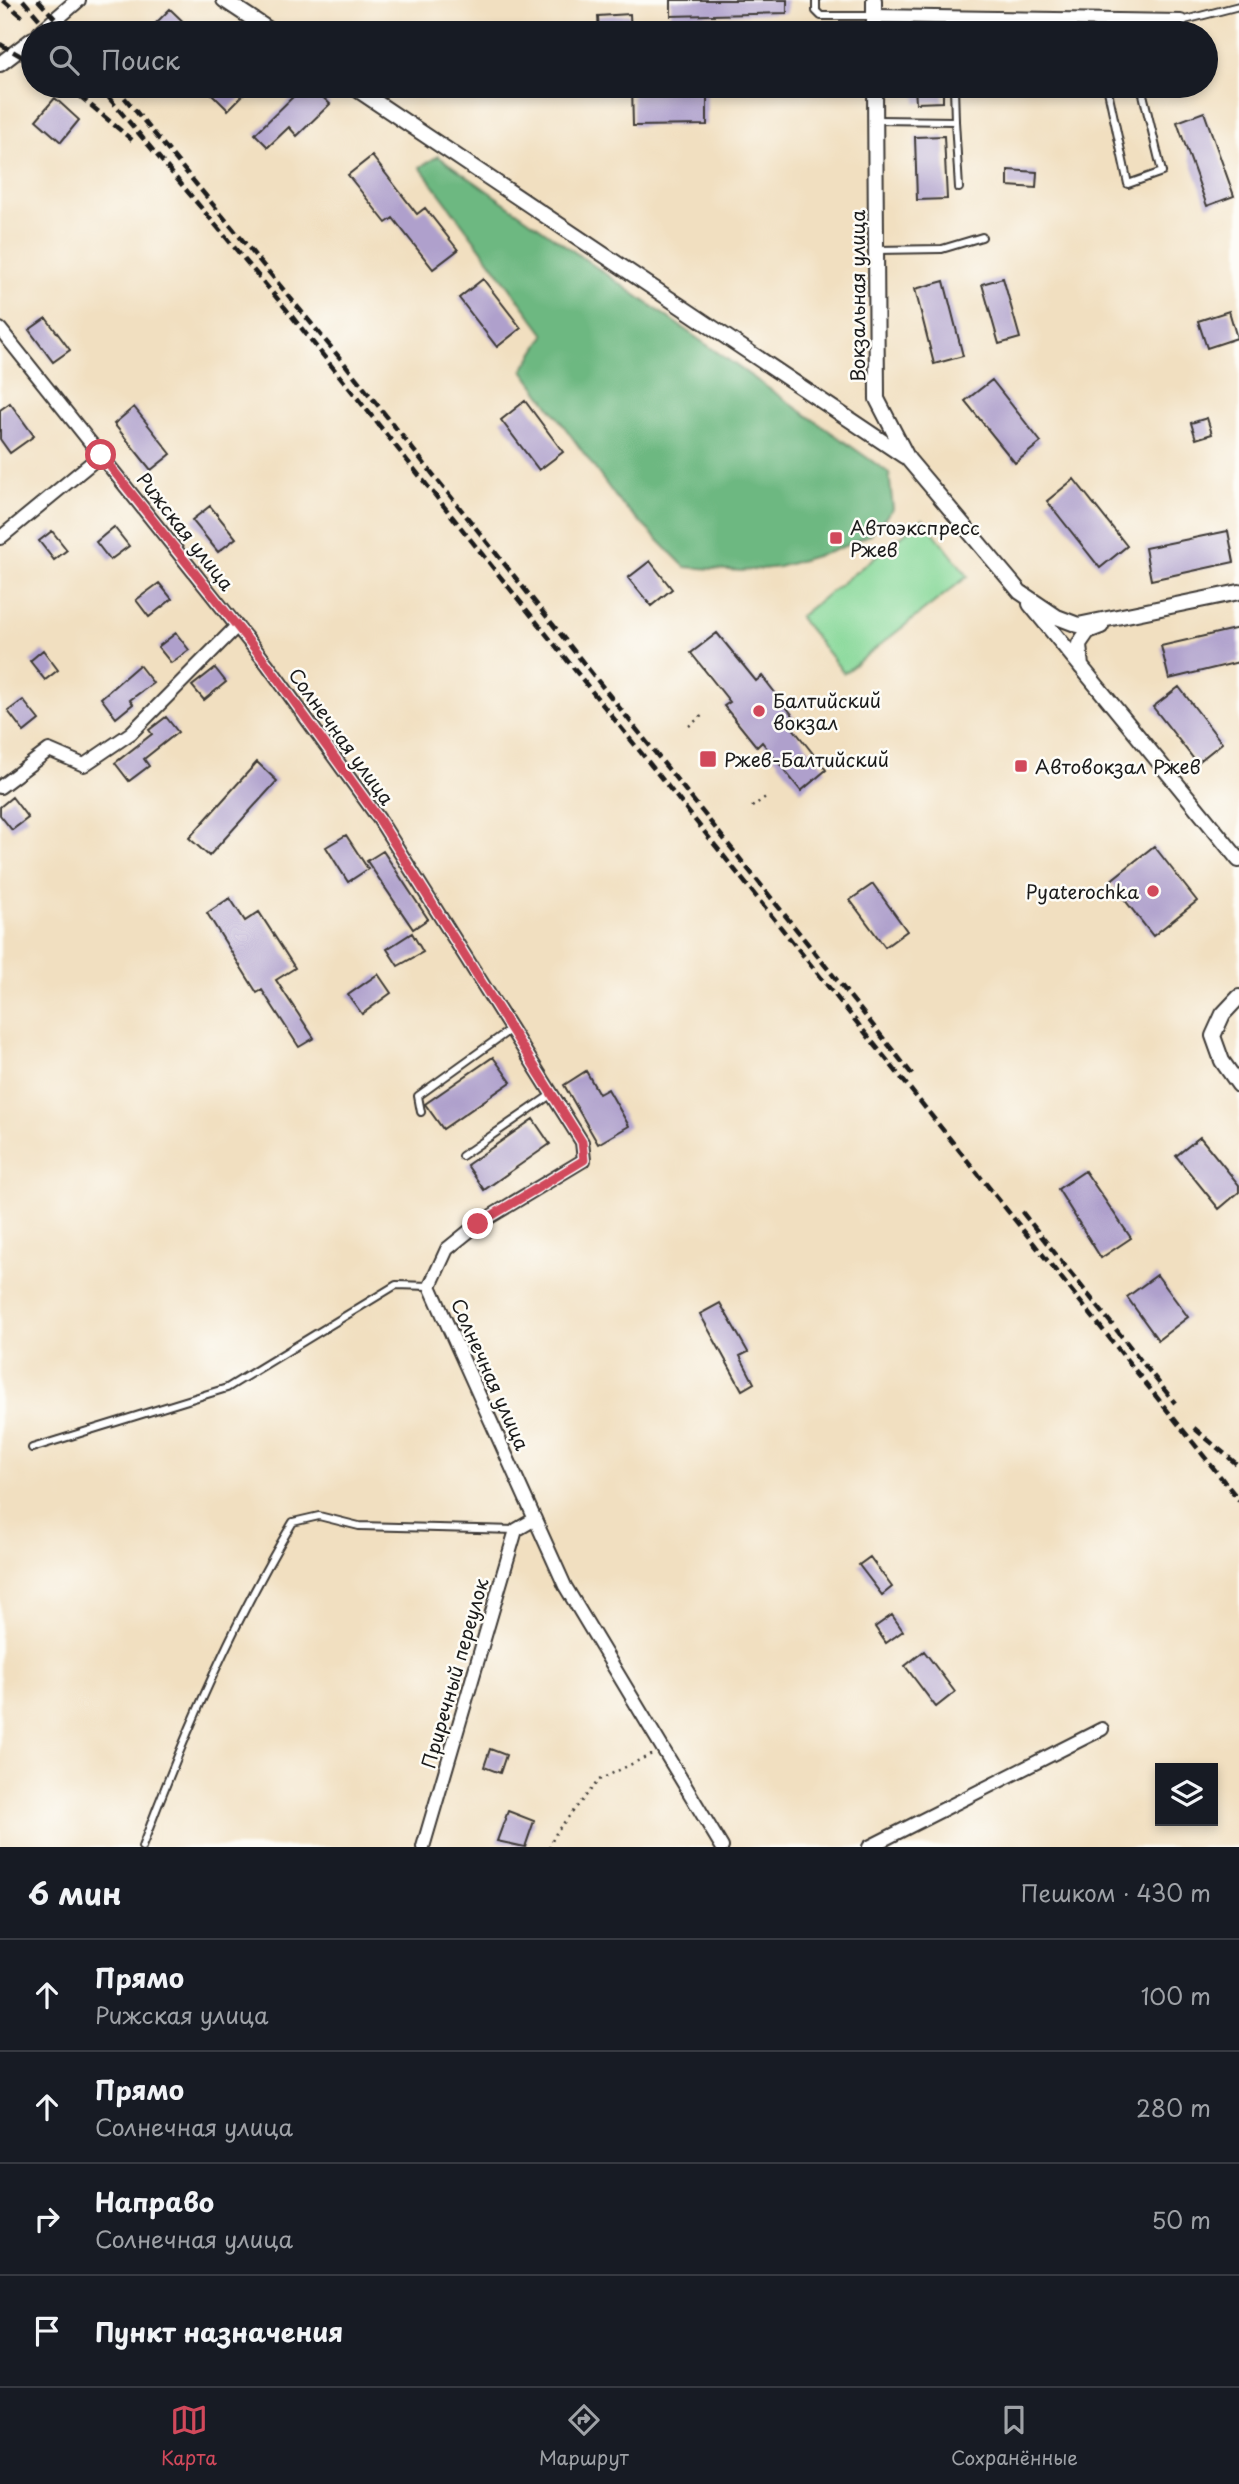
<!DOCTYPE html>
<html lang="ru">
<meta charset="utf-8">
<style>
body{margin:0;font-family:"Playpen Sans",sans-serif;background:#242831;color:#f1f3f6}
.controls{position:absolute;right:21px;bottom:21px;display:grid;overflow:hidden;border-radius:0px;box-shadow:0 4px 10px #0003}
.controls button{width:63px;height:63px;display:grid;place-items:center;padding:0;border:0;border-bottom:2px solid #363941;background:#171b24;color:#f1f3f6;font:35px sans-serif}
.stop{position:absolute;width:21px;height:21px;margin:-16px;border:5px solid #d1495b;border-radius:50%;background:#fff}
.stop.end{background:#d1495b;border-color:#fff;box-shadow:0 2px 7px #0008}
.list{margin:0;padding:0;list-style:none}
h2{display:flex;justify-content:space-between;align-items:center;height:91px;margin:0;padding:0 28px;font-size:30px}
h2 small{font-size:23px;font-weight:400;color:#9ea1a6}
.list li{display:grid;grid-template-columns:46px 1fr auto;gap:21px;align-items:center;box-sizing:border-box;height:112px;padding:0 28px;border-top:2px solid #363941}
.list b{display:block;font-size:26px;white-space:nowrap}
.list p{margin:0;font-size:23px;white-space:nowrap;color:#9ea1a6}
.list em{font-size:23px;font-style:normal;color:#9ea1a6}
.icon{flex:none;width:38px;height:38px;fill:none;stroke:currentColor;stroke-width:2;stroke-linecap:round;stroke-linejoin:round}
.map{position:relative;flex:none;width:1239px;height:1847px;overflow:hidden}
.search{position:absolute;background:#171b24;box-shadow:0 4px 10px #0003;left:21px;right:21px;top:21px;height:77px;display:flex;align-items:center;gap:18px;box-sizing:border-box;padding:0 24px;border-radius:38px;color:#9ea1a6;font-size:26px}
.sheet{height:539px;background:#171b24}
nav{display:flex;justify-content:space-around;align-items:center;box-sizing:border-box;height:98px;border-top:2px solid #363941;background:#171b24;font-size:19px;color:#9ea1a6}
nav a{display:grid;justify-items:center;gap:4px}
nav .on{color:#d1495b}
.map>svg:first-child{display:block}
</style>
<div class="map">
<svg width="1239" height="1847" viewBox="0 0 1239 1847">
<rect width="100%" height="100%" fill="#fdfcf7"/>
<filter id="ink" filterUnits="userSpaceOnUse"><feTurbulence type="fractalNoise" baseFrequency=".0143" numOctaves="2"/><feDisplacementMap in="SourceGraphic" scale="14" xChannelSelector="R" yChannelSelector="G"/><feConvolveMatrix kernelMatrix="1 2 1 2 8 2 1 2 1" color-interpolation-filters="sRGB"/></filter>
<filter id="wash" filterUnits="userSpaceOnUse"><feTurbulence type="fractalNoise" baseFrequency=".00686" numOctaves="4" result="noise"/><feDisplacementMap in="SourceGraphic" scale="28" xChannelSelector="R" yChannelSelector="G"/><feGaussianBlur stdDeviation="1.57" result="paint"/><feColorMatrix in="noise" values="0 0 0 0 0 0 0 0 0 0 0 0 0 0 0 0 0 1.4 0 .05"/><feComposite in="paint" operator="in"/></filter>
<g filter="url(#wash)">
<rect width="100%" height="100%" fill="#f1dfc0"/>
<!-- green -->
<path fill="#87d899" stroke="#527a5a" stroke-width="2" d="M 923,519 L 968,576 L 844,673 L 799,617 Z"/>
<!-- forest -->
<path fill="#6db881" stroke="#446a4e" stroke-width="2" d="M 438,156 L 889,473 L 893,509 L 870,535 L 833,551 L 779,567 L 742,571 L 685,567 L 618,500 L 523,370 L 545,335 L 420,167 Z"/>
<g id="blocks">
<!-- building -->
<path fill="#afa0cc" d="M 671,0 L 787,0 L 787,13 L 671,16 Z
M 170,9 L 195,33 L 146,33 Z
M 630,14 L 631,33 L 599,33 L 598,16 Z
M 204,86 L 252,86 L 228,110 Z
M 304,86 L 311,86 L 330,104 L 297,136 L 289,127 L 268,147 L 255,134 Z
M 632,86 L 707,86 L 707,125 L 633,126 Z
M 915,86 L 943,86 L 943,102 L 916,103 Z
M 55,98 L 79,120 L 61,142 L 36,120 Z
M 1204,112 L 1234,196 L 1207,206 L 1177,122 Z
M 944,136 L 947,199 L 917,200 L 915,137 Z
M 372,156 L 417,214 L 425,208 L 458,250 L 433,269 L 393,218 L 386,223 L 348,175 Z
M 1008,170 L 1037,172 L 1036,188 L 1008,186 Z
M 1003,278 L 1020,338 L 999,344 L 982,284 Z
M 483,279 L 521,328 L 497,347 L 459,298 Z
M 944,281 L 963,356 L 934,364 L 915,289 Z
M 1229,311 L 1237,338 L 1207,348 L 1198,321 Z
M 46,318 L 70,350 L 53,362 L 29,330 Z
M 992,380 L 1041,442 L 1015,463 L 965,401 Z
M 525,401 L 563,452 L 539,470 L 501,420 Z
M 10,403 L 34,436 L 10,453 L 0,439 L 0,410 Z
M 134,407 L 171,454 L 151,470 L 114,424 Z
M 1207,418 L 1212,434 L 1196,439 L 1191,423 Z
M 1074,479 L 1127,546 L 1100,568 L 1047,501 Z
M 210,506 L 236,538 L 218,552 L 192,520 Z
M 114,527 L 129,546 L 110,560 L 96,542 Z
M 52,531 L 67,550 L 54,560 L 39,541 Z
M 1228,531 L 1234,562 L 1151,580 L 1145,548 Z
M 650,561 L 672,589 L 651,606 L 628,578 Z
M 159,583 L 172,599 L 149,617 L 136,600 Z
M 1239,628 L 1239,662 L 1169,679 L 1161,646 Z
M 176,633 L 189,650 L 171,663 L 158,647 Z
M 717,633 L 756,681 L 762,676 L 794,717 L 788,722 L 826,770 L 801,791 L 762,742 L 757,747 L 724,706 L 730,702 L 691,653 Z
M 43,650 L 58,670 L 45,680 L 30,661 Z
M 139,665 L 153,683 L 130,700 L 133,704 L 116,718 L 101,698 Z
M 215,668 L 226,682 L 204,700 L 192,686 Z
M 1179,687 L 1222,743 L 1197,763 L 1153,707 Z
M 23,700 L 39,720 L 24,732 L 8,711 Z
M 166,717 L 178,732 L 144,759 L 149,766 L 129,781 L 115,763 L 152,734 L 149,730 Z
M 257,762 L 277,781 L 209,856 L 189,838 Z
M 12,797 L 28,818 L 12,830 L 0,815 L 0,807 Z
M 346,835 L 368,869 L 348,882 L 326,847 Z
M 1154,846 L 1197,901 L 1153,936 L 1110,881 Z
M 383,851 L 428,919 L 413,929 L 367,861 Z
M 873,884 L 907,931 L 885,947 L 850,900 Z
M 230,898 L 245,921 L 259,912 L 295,968 L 276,980 L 314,1038 L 299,1047 L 262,990 L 257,993 L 207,913 Z
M 412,933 L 423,952 L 398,966 L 387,949 Z
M 378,974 L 391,993 L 362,1014 L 348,995 Z
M 493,1057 L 511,1082 L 443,1129 L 425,1104 Z
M 586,1071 L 599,1094 L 608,1089 L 629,1126 L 598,1144 L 564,1085 Z
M 533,1119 L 550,1144 L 484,1190 L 467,1165 Z
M 1200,1137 L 1239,1185 L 1239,1192 L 1219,1209 L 1176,1156 Z
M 1085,1171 L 1131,1238 L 1101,1258 L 1058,1189 Z
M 1157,1275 L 1188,1317 L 1158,1340 L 1127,1297 Z
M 720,1303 L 748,1352 L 740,1356 L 754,1383 L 742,1390 L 700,1314 Z
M 870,1557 L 892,1587 L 882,1595 L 859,1565 Z
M 892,1615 L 903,1631 L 886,1643 L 875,1627 Z
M 924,1651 L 955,1692 L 936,1707 L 905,1666 Z
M 490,1749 L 506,1755 L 500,1773 L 484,1767 Z
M 508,1811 L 534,1821 L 525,1847 L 497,1841 Z"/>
</g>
</g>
<g filter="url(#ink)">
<use href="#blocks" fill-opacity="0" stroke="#3c3935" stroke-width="2"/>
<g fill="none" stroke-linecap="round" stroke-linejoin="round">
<defs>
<path id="service" d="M 816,0 L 816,11 L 821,16 L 874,16
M 1125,20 L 1128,33
M 1181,21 L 1239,6
M 954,86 L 955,121
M 1107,86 L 1128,184 L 1162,172 L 1141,86
M 877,120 L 955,121 L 959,188
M 876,250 L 942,249 L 982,237
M 421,1112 L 418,1096 L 511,1029
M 462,1156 L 552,1094
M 32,1448 L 227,1388 L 396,1285 L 430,1286
M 142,1847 C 184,1735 232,1624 293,1522 L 319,1516 L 359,1526 L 516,1530"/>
<path id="minor" d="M 874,16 L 1181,21
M 0,329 L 267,664 L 379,819 L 582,1142 L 584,1160 L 478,1224 L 447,1249 L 430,1286 L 565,1586 L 722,1847
M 0,538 L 101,455
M 0,787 L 49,750 L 84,765 L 131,733 L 237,626
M 423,1847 L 516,1530 L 535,1519
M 869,1847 L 1102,1729"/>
<path id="tertiary" d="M 224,0 L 274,33
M 874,0 L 874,33
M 40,33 L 78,0
M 0,64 L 33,39
M 352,86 L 904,456
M 875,86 L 877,399 L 908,459 L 1020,592 L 1057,617 L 1078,625 L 1239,592
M 1030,604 L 1239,860
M 1081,667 L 1079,644 L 1088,631 L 1101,626
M 1239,997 L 1223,1014 L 1213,1036 L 1222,1061 L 1239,1085"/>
</defs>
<!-- service casing -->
<use href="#service" stroke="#3c3935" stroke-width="10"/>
<!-- minor casing -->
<use href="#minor" stroke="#3c3935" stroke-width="16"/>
<!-- tertiary casing -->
<use href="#tertiary" stroke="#3c3935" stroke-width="18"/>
<!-- path -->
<path stroke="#3c3935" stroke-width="2.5" stroke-dasharray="2 5" stroke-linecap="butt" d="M 689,726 L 703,715
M 752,807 L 767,796
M 549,1847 L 557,1831 L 599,1780 L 652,1754"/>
<!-- service -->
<use href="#service" stroke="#fff" stroke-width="6"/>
<!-- minor -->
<use href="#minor" stroke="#fff" stroke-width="12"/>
<!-- tertiary -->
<use href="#tertiary" stroke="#fff" stroke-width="14"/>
<!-- rail -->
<path stroke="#1c1c1c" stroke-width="4.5" stroke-dasharray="10 5" stroke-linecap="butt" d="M 3,0 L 24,18
M 23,0 L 51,33
M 38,0 L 68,33
M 0,44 L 33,63
M 68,86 L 132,140
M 99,86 L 286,309 L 1239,1500
M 115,86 L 344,363 L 915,1078
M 1022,1212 L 1175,1403
M 1194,1428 L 1239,1466"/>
</g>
</g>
<g fill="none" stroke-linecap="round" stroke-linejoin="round" filter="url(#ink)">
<!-- route -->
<path stroke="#d1495b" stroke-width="9" d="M 101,455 L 267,664 L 379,819 L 582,1142 L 584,1160 L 478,1224"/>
</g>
<!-- markers -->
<g fill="#d1495b" stroke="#fdfcf7" stroke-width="2.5">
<rect x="829" y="531" width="14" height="14" rx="3.5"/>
<circle cx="759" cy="711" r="7"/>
<rect x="699" y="750" width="18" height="18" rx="3.5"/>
<rect x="1014" y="759" width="14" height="14" rx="3.5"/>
<circle cx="1153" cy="891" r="7"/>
</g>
<g text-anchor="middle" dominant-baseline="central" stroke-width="5" stroke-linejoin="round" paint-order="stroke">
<!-- street labels -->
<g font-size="19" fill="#1c1c1c" stroke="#fdfcf7">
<text transform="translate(857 296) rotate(-90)">Вокзальная улица</text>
<text transform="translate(186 531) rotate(52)">Рижская улица</text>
<text transform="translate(342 736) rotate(54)">Солнечная улица</text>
<text transform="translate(491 1374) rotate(66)">Солнечная улица</text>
<text transform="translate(454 1673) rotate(-74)">Приречный переулок</text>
</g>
<!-- poi labels -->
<g font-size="19" fill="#1c1c1c" stroke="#fdfcf7" text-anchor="start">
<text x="850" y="527">Автоэкспресс<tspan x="850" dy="22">Ржев</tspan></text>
<text x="773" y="700">Балтийский<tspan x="773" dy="22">вокзал</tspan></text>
<text x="724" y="759">Ржев-Балтийский</text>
<text x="1035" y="766">Автовокзал Ржев</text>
<text x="1139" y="891" text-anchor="end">Pyaterochka</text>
</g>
</g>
</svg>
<div class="controls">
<button><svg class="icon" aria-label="layers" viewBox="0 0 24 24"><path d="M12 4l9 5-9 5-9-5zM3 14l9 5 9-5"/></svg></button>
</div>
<div class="stop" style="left:101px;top:455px"></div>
<div class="stop end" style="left:478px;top:1224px"></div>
<div class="search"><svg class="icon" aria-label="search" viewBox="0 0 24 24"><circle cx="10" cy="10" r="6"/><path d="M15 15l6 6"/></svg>Поиск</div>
</div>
<section class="sheet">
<h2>6 мин<small>Пешком · 430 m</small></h2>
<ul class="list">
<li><svg class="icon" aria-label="ahead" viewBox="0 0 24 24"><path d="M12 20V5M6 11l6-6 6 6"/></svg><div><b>Прямо</b><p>Рижская улица</p></div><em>100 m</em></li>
<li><svg class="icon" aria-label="ahead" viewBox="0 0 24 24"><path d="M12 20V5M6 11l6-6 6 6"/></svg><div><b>Прямо</b><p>Солнечная улица</p></div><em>280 m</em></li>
<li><svg class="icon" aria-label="right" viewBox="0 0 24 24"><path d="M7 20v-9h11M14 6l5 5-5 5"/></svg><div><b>Направо</b><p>Солнечная улица</p></div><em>50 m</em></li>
<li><svg class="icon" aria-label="arrive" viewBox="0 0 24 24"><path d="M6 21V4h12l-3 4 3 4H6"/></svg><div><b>Пункт назначения</b></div></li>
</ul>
</section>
<nav>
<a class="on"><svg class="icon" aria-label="map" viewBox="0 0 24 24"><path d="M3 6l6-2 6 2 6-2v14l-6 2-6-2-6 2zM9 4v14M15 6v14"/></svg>Карта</a>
<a><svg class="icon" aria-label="directions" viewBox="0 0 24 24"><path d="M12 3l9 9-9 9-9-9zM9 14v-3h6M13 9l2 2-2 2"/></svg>Маршрут</a>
<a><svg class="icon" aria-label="saved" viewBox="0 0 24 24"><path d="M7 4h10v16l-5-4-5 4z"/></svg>Сохранённые</a>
</nav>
